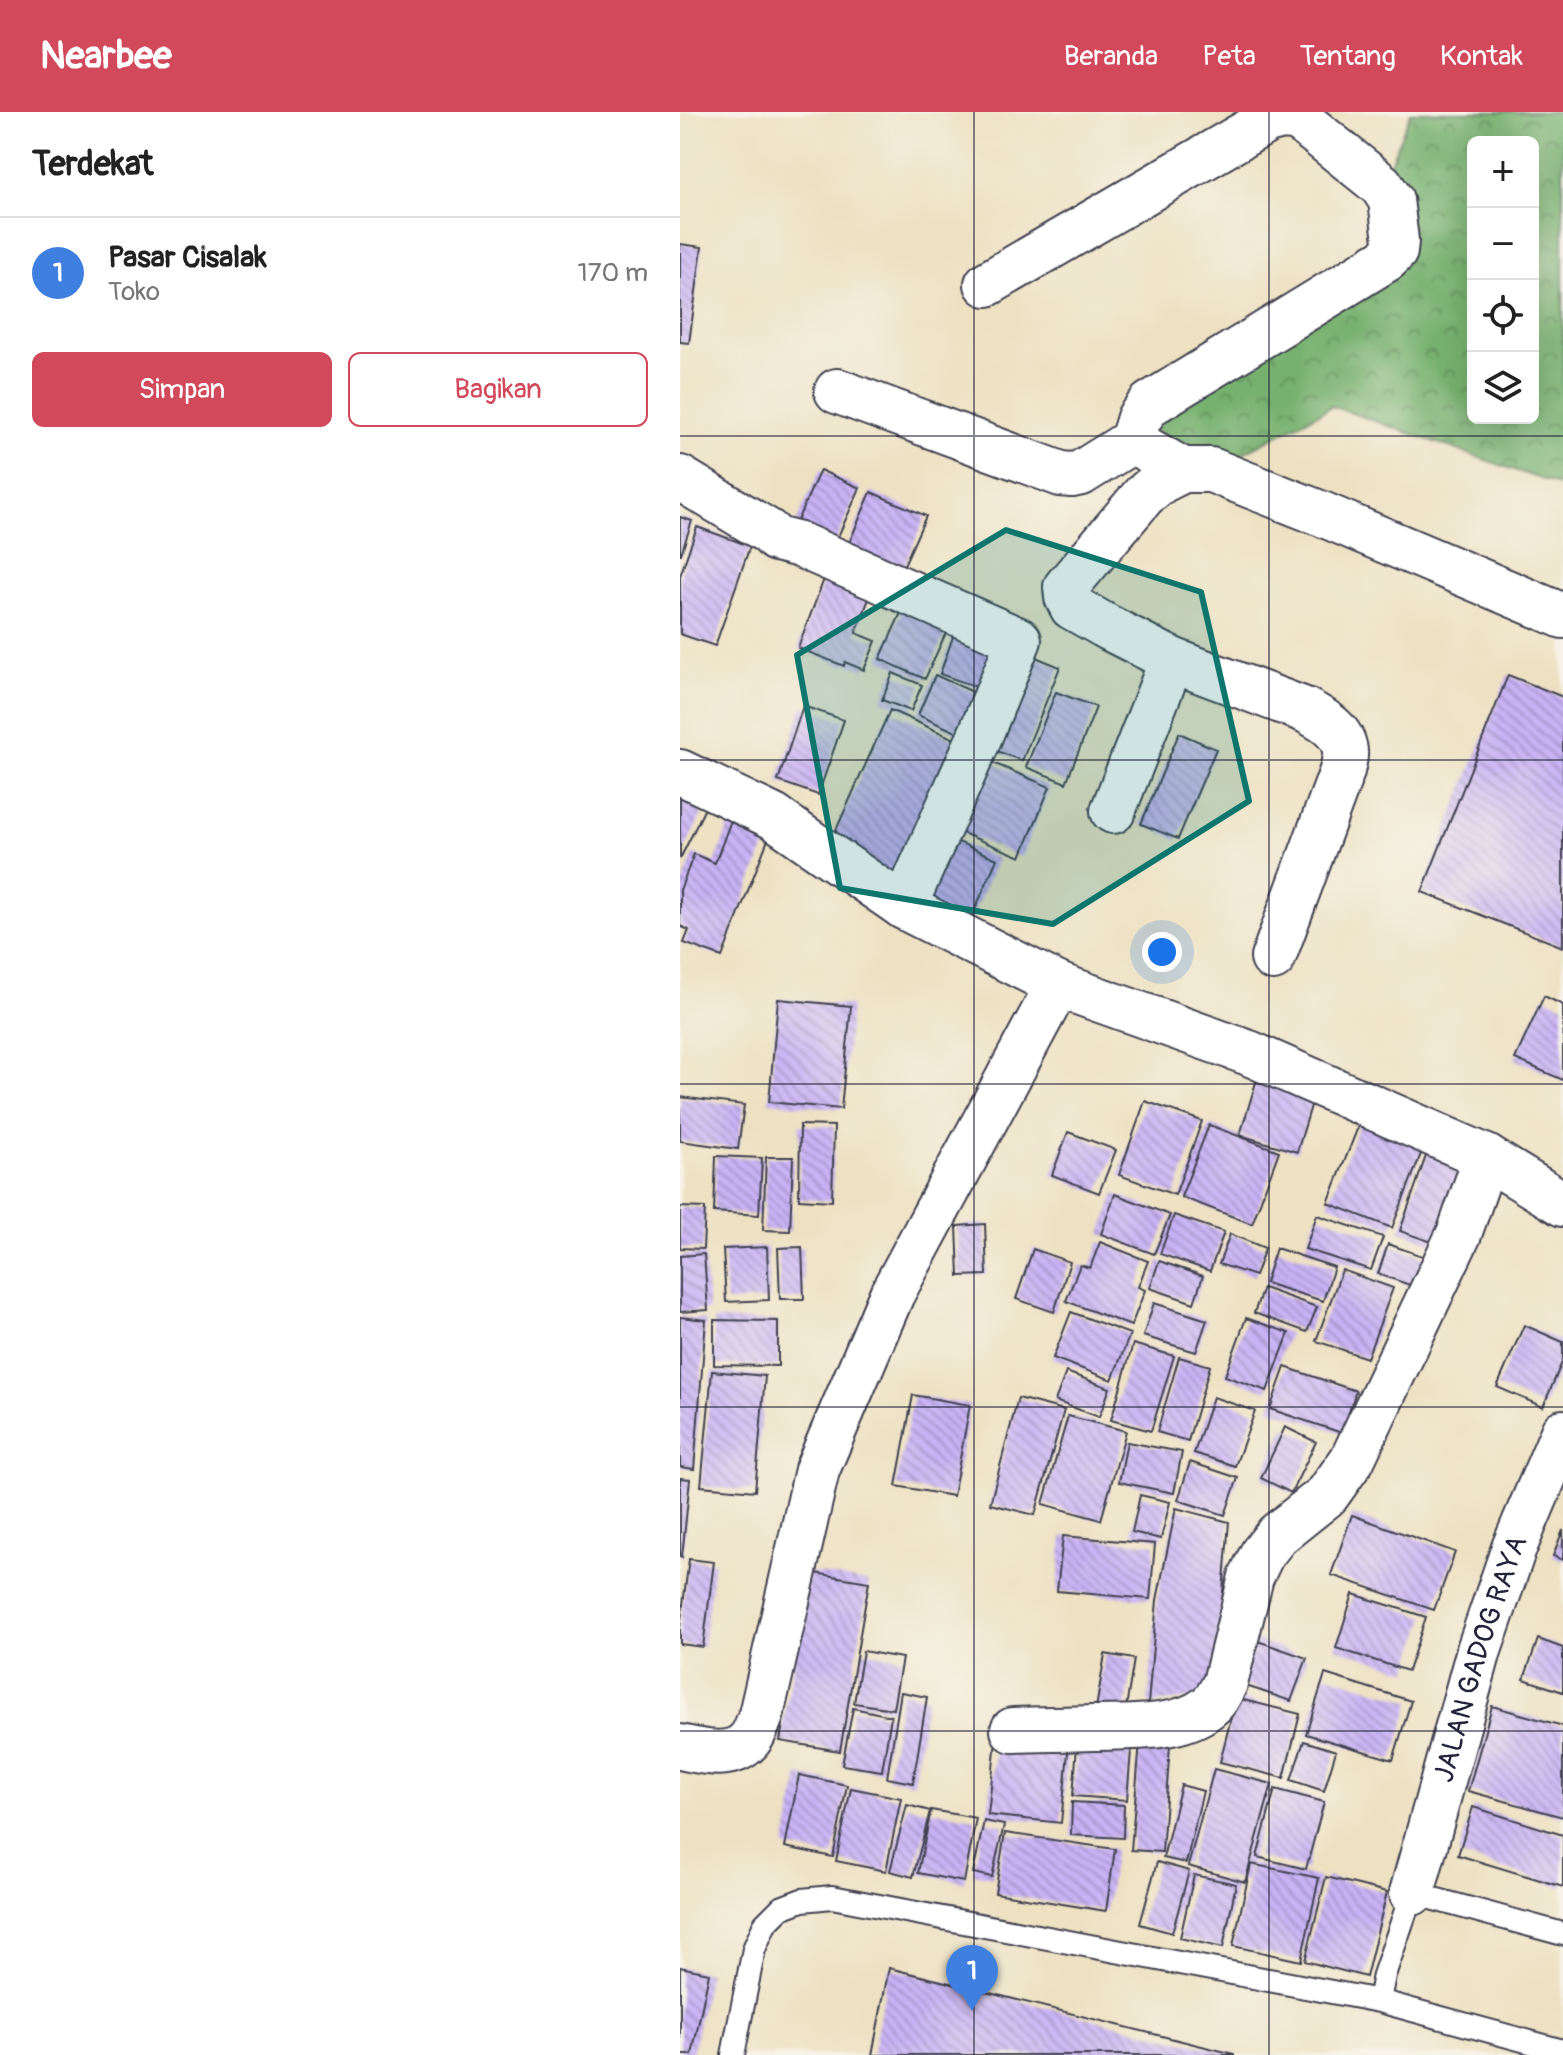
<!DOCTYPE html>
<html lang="id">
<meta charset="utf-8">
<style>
body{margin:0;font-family:Pangolin,sans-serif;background:#f2f2f2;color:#222}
.controls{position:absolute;right:24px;top:24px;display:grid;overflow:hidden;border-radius:12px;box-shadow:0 8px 32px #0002}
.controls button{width:72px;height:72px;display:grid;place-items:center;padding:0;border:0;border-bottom:2px solid #e0e0e0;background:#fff;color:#222;font:40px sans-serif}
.you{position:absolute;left:482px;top:840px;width:28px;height:28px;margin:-20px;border:6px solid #fff;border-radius:50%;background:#1a73e8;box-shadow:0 0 0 12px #1a73e833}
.badge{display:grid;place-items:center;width:52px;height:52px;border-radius:50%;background:#d1495b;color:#fff;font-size:26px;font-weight:700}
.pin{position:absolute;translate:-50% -66px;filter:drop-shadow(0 2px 4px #0008)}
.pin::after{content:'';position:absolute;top:42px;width:28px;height:24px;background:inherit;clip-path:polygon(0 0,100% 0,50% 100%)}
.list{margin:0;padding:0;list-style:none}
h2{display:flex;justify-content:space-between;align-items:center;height:104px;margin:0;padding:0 32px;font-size:34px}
h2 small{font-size:26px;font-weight:400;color:#767676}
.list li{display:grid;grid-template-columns:52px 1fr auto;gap:24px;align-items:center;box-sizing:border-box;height:112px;padding:0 32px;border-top:2px solid #e0e0e0}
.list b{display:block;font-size:30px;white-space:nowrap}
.list p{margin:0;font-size:26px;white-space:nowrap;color:#767676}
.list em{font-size:26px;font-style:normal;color:#767676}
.actions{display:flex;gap:16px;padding:24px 32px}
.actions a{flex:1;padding:18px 0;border:2px solid #d1495b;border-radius:12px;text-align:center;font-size:28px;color:#d1495b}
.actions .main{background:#d1495b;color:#fff}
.icon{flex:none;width:44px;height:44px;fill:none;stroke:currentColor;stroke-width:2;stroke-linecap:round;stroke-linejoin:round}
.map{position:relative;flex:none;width:883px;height:1943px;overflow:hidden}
header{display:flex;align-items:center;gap:48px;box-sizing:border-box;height:112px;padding:0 40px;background:#d1495b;color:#fff}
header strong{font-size:38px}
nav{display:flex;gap:44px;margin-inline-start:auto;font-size:28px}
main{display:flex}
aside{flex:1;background:#fff}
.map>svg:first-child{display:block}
</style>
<header>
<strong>Nearbee</strong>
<nav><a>Beranda</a><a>Peta</a><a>Tentang</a><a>Kontak</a></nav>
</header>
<main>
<aside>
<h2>Terdekat<small></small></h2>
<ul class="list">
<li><span class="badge" style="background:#3f7fe0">1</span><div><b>Pasar Cisalak</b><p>Toko</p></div><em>170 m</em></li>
</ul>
<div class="actions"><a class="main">Simpan</a><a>Bagikan</a></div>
</aside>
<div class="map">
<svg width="883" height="1943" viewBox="0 0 883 1943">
<defs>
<pattern id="forest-crowns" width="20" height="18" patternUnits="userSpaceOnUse" patternTransform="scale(2)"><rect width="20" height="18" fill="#77b16f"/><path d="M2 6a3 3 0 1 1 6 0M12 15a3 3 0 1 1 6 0" fill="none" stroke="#61905c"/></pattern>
<pattern id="building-back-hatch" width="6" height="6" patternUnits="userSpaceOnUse" patternTransform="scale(2)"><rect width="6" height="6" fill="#c8b3f4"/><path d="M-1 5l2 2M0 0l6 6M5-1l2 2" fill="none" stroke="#a291c7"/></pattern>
</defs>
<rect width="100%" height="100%" fill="#f7f3e8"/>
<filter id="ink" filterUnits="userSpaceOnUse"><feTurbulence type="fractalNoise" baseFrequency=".0125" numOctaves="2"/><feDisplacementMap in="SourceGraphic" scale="16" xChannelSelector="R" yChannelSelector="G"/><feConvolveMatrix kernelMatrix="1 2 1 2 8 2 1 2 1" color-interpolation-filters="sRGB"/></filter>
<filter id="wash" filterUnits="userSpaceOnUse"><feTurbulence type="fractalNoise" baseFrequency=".006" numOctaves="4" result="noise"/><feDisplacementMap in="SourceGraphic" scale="32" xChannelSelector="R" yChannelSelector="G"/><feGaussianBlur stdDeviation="1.8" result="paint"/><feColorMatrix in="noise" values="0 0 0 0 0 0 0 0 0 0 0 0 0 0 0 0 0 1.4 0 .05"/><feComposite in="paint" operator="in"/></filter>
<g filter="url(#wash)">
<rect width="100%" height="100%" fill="#ede1c2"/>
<!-- forest -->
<path fill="url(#forest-crowns)" stroke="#4c6a55" stroke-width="2" fill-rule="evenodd" d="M 731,0 L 883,0 L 883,375 L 652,294 L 531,358 L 459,306 L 707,147 L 701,73 ZM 793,30 L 853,30 L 853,306 L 793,306 Z"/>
<g id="blocks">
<!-- building -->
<path fill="url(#building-back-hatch)" d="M 0,132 L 22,135 L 9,231 L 0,230 Z
M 140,358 L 180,376 L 156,429 L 116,411 Z
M 191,380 L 246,404 L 220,462 L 166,438 Z
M 0,405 L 12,409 L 1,442 L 0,442 Z
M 17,415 L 70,434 L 35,534 L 0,522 L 0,464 Z
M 147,459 L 193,476 L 176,521 L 196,529 L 184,558 L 165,550 L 164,554 L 118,536 Z
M 224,494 L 269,514 L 245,567 L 200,547 Z
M 275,519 L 328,539 L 313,581 L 260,562 Z
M 341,539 L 380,555 L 342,649 L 302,633 Z
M 213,561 L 242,573 L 231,599 L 202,588 Z
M 255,563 L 311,588 L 294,628 L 238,603 Z
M 828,563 L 883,585 L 883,835 L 742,780 Z
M 376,580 L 416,595 L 386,671 L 346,655 Z
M 123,594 L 164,608 L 138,683 L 98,669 Z
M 210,598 L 288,633 L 222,784 L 152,727 Z
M 499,621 L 536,637 L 498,727 L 461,712 Z
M 294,643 L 370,675 L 341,745 L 265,714 Z
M 0,672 L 30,686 L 0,747 Z
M 53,703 L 92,717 L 42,845 L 4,831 L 9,818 L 0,814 L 0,778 L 14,742 L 35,751 Z
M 260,722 L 317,747 L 286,818 L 229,794 Z
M 864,884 L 883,893 L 883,968 L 835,947 Z
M 98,887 L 171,894 L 161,997 L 89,990 Z
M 580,957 L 637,974 L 617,1040 L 560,1023 Z
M 0,985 L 64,993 L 58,1037 L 0,1029 Z
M 465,989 L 522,1009 L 495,1083 L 439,1063 Z
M 680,1010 L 744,1034 L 712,1116 L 648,1091 Z
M 120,1013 L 154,1014 L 152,1089 L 119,1087 Z
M 529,1013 L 599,1039 L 572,1112 L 501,1085 Z
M 388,1020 L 436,1038 L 419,1081 L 372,1063 Z
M 747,1041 L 793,1057 L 766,1135 L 720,1119 Z
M 36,1044 L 82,1046 L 79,1103 L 34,1100 Z
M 86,1045 L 113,1045 L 110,1119 L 83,1118 Z
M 435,1082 L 490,1103 L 474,1142 L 421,1122 Z
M 0,1095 L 25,1096 L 23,1137 L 0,1136 Z
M 494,1103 L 544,1120 L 530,1159 L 480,1142 Z
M 637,1103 L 703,1125 L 691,1158 L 625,1137 Z
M 305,1112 L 307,1163 L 279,1164 L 277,1114 Z
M 550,1122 L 585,1136 L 575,1164 L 539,1152 Z
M 420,1130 L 468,1149 L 458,1175 L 465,1178 L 451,1214 L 386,1189 L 400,1153 L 410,1156 Z
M 708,1132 L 754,1148 L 744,1178 L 698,1162 Z
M 87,1135 L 89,1188 L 46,1190 L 43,1137 Z
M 122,1135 L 124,1187 L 100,1187 L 98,1136 Z
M 596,1136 L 654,1155 L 643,1189 L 585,1171 Z
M 353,1137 L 390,1150 L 374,1200 L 336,1187 Z
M 24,1142 L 28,1198 L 0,1200 L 0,1144 Z
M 479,1149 L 523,1164 L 514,1191 L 470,1176 Z
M 662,1158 L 713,1176 L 687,1246 L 636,1229 Z
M 583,1176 L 637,1195 L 627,1220 L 574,1201 Z
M 474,1191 L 527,1208 L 516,1240 L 463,1224 Z
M 391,1200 L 450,1222 L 432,1268 L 373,1246 Z
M 0,1205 L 26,1208 L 14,1357 L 0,1355 Z
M 566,1206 L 609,1221 L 587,1279 L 545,1264 Z
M 34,1208 L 98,1209 L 98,1254 L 34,1253 Z
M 844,1213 L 883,1230 L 883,1248 L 863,1295 L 817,1275 Z
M 453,1232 L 494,1244 L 471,1319 L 431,1308 Z
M 499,1245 L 530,1254 L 508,1329 L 477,1320 Z
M 605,1255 L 676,1279 L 662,1321 L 590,1297 Z
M 32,1259 L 85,1264 L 75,1379 L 21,1374 Z
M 386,1260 L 430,1276 L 419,1305 L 375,1289 Z
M 233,1283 L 290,1293 L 273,1384 L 216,1374 Z
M 533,1285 L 575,1299 L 555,1354 L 514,1341 Z
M 338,1286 L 384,1298 L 355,1403 L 310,1392 Z
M 388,1304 L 446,1319 L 421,1408 L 363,1392 Z
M 605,1315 L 636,1330 L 611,1381 L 581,1366 Z
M 447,1330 L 502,1340 L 494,1381 L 439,1370 Z
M 510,1350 L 558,1366 L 545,1403 L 498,1388 Z
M 0,1366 L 10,1367 L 2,1445 L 0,1444 Z
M 460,1383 L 490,1390 L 481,1427 L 452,1420 Z
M 496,1396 L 549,1410 L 534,1584 L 468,1592 L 477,1488 Z
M 672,1403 L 775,1440 L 754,1498 L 651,1463 Z
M 883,1418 L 883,1448 L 873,1444 Z
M 383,1424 L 475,1432 L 470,1487 L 377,1479 Z
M 9,1447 L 34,1450 L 23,1535 L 0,1532 L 0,1515 Z
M 129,1460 L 189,1470 L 160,1639 L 100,1629 Z
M 673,1482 L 746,1505 L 728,1559 L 656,1536 Z
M 566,1525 L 627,1546 L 611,1589 L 551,1569 Z
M 858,1527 L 883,1536 L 883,1580 L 844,1567 Z
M 183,1539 L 222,1546 L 213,1597 L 174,1591 Z
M 425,1542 L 454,1547 L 444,1608 L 415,1603 Z
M 645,1562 L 731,1589 L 713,1648 L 626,1622 Z
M 221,1580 L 247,1585 L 233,1671 L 207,1666 Z
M 556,1586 L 620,1602 L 604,1666 L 540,1650 Z
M 812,1594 L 883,1614 L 883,1705 L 788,1679 Z
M 173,1596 L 211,1604 L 202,1659 L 162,1653 Z
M 461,1617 L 491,1620 L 482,1740 L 451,1738 Z
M 390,1620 L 381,1711 L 308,1703 L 316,1628 Z
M 398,1621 L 452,1626 L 447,1688 L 393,1684 Z
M 624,1629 L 656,1639 L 644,1679 L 611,1668 Z
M 534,1657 L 592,1672 L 565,1770 L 508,1754 Z
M 119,1663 L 167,1673 L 153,1745 L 105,1735 Z
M 501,1673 L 523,1679 L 506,1751 L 483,1746 Z
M 171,1676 L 221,1686 L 206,1759 L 156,1749 Z
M 595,1677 L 644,1690 L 626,1757 L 577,1745 Z
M 392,1690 L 444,1693 L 443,1726 L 391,1723 Z
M 227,1693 L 250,1699 L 233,1765 L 210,1759 Z
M 793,1695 L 883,1723 L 883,1775 L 778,1743 Z
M 251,1698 L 296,1706 L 284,1770 L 238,1761 Z
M 304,1709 L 324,1713 L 312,1765 L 293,1761 Z
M 325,1721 L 435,1737 L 426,1799 L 315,1781 Z
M 477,1750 L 509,1759 L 492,1821 L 460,1812 Z
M 571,1752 L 639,1766 L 621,1849 L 553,1834 Z
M 514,1763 L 556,1772 L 543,1836 L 500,1826 Z
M 646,1765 L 707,1780 L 686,1865 L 625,1849 Z
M 0,1855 L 29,1861 L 12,1943 L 0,1943 Z
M 209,1856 L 554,1942 L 554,1943 L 192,1943 Z"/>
</g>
</g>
<g filter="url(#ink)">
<use href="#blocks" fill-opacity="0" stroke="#403f4f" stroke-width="2"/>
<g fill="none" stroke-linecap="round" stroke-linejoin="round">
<defs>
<path id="lane" d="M 699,1889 L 883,1939
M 53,1943 L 74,1837 L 85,1812 L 101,1796 L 122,1788 L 152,1785 L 699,1889 L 704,1863 L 732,1781 L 883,1822"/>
<g id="street">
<path d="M 307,172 L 587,9 L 603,5 L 619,7 L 701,73 L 711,88 L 716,129 L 715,139 L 707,147 L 470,292 L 459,306 L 452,329 L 503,358"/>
<path d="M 157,279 L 381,362 L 392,363 L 401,361 L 452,329"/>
<path d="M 0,366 L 89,420 L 96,427 L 120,433 L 339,528 L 297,631 L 224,795"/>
<path d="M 0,660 L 94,705 L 224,795 L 378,873 L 569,941 L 806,1045 L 883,1092"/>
<path d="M 433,699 L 492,548"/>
<path d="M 593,846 L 662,659 C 663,653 666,645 665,639 C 663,618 642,607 625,598 L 492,548 L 429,516 L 392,495 L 387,485 L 386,475 L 464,383 L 481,369 L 503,358 L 531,358 L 642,402 L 883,504"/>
<path d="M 333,1618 C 359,1617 386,1617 413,1616 C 447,1615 499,1618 527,1596 C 536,1590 540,1581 545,1571 L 571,1465 L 582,1442 L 597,1423 L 647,1383 L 672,1348 L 779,1122 L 806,1045"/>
<path d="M 0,1635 C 22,1640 54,1648 70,1627 C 75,1621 78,1611 81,1603 L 137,1358 L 212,1182 L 378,873"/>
<path id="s1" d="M 732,1781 L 799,1538 L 834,1436 L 883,1320"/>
</g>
</defs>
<!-- lane casing -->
<use href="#lane" stroke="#403f4f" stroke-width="26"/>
<!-- street casing -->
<use href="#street" stroke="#403f4f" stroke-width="48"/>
<!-- lane -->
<use href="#lane" stroke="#fff" stroke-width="22"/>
<!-- street -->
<use href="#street" stroke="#fff" stroke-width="44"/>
</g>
</g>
<!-- marked area -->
<path fill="#0f766e" fill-opacity="0.2" stroke="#0f766e" stroke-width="6" stroke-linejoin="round" d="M 326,418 L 521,480 L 569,689 L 373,812 L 160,776 L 117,543 Z"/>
<!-- grid -->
<path fill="none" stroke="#22223b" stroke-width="2" stroke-opacity="0.55" d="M 294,0 L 294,1943M 589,0 L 589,1943M 0,324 L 883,324M 0,648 L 883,648M 0,972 L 883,972M 0,1295 L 883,1295M 0,1619 L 883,1619"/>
<g text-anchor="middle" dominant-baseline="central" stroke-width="6" stroke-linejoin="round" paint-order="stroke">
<!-- street labels -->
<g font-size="28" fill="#22223b" stroke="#f7f3e8">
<text stroke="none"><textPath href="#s1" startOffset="244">JALAN GADOG RAYA</textPath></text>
</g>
</g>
</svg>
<div class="controls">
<button>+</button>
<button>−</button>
<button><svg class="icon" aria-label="locate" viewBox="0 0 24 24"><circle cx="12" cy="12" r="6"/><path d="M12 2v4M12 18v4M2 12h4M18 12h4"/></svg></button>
<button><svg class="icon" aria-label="layers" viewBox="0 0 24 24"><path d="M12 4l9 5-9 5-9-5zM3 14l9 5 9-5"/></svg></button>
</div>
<div class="you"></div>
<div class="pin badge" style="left:292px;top:1899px;background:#3f7fe0">1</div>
</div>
</main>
